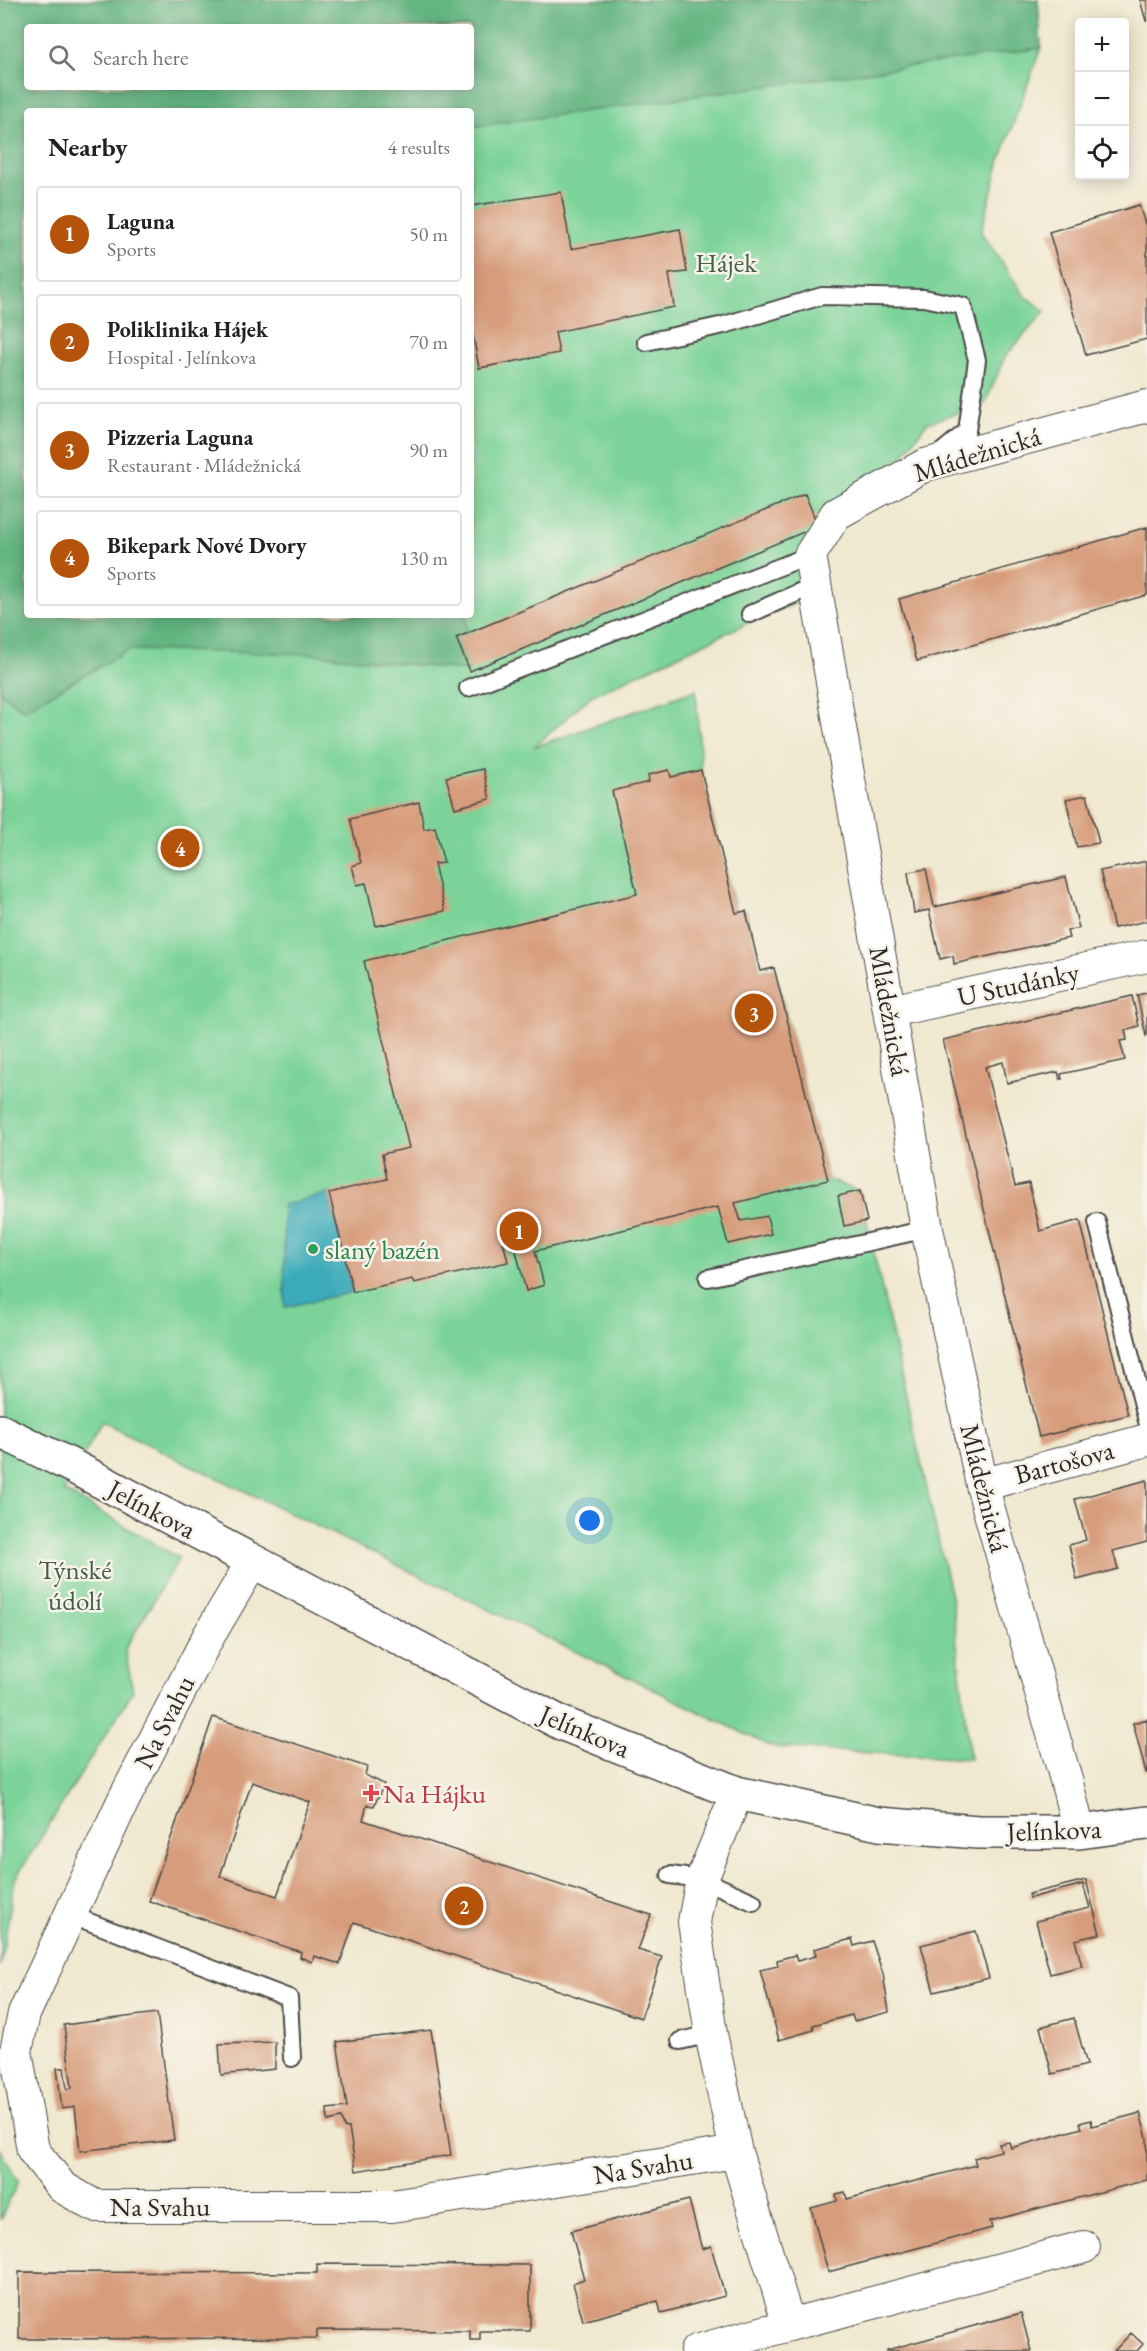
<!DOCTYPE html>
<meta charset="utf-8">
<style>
body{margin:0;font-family:"EB Garamond",serif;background:#f6f6f6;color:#222}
.controls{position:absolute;right:18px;top:18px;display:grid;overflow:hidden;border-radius:6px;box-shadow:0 3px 15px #0003}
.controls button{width:54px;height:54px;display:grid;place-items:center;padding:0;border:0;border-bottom:2px solid #e0e0e0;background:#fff;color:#222;font:30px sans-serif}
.you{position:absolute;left:590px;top:1521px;width:21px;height:21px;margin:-15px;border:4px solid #fff;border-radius:50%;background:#1a73e8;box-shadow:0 0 0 9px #1a73e833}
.badge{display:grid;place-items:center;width:39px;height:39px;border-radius:50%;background:#b45309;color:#fff;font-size:20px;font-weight:700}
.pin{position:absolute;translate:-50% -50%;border:3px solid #fff;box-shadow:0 2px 6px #0006}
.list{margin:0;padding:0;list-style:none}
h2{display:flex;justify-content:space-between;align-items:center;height:78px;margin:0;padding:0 24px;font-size:26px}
h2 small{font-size:20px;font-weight:400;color:#767676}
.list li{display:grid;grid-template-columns:39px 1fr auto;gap:18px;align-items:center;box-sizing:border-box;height:96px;margin:0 12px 12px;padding:0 12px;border:2px solid #e0e0e0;border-radius:6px}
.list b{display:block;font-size:22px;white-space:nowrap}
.list p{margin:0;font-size:20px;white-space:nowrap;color:#767676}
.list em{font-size:20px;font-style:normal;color:#767676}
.icon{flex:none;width:33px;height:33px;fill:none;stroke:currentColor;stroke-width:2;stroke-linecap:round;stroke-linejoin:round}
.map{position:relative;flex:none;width:1147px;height:2351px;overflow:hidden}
.search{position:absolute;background:#fff;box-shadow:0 3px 15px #0003;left:24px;top:24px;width:450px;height:66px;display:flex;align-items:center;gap:15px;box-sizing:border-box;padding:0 21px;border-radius:6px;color:#767676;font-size:22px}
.panel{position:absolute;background:#fff;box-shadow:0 3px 15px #0003;left:24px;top:108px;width:450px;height:510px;border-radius:6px}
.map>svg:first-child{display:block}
</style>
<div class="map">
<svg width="1147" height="2351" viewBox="0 0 1147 2351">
<rect width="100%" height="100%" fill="#f7f3e8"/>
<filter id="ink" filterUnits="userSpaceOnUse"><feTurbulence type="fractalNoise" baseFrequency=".0167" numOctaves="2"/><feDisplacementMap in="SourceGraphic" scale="12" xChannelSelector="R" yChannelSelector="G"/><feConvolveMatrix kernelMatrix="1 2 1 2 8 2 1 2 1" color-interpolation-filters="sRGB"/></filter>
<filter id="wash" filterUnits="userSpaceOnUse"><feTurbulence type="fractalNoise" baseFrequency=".008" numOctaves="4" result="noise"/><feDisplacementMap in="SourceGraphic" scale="24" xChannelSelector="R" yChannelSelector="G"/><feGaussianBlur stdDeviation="1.35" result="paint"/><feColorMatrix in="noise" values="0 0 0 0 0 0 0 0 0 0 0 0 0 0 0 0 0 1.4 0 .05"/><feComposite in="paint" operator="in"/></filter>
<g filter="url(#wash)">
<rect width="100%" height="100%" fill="#f0e8cf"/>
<!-- green -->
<path fill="#7bd399" stroke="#537f62" stroke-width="1.5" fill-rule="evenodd" d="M 0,0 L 1038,0 L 1041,48 L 1000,160 L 981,232 L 1024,295 L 1045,311 L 1005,357 L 985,404 L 927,423 L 903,455 L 854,495 L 818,563 L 810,598 L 752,621 L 591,696 L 534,747 L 696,690 L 701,770 L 736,913 L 746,911 L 760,971 L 774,968 L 828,1180 L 860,1191 L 952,1601 L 970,1759 L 772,1747 L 102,1422 L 64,1491 L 179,1558 L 125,1649 L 133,1691 L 15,1879 L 0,1968 ZM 27,27 L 471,27 L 471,87 L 27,87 ZM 27,111 L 471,111 L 471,615 L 27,615 Z
M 0,2148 L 18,2182 L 0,2220 Z"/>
<!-- forest -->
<path fill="#64b581" stroke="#487056" stroke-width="1.5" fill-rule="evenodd" d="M 0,0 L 1038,0 L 1041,48 L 471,127 L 471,111 L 27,111 L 27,615 L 465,615 L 468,633 L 457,639 L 470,671 L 313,654 L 129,650 L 23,710 L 0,692 ZM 27,27 L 471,27 L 471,87 L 27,87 Z"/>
<!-- water -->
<path fill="#3baab9" stroke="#336a72" stroke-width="1.5" d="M 329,1193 L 353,1292 L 285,1307 L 283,1205 Z"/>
<g id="blocks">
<!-- building -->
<path fill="#d79c7c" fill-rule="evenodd" d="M 1140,0 L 1147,0 L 1147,20 L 1146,21 Z
M 561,192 L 571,249 L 680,229 L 687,272 L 669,274 L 674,307 L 555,332 L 559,353 L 479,368 L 471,325 L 471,206 Z
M 1139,205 L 1147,230 L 1147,339 L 1086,355 L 1049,232 Z
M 805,494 L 818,526 L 470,671 L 456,638 Z
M 1147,527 L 1147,595 L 917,661 L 899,599 Z
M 483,769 L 490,799 L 455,808 L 446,777 Z
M 669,770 L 671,777 L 701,770 L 736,913 L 746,911 L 760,971 L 774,968 L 828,1180 L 735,1203 L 741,1221 L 767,1216 L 771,1234 L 728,1244 L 718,1207 L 535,1251 L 544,1285 L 526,1291 L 513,1239 L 503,1241 L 508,1262 L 414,1283 L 412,1279 L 353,1292 L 329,1193 L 387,1179 L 382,1154 L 409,1148 L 364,961 L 637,894 L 612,791 L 649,782 L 648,775 Z
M 1087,795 L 1099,843 L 1077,847 L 1066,799 Z
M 419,802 L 424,829 L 435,827 L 444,863 L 434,864 L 445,911 L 376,926 L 366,883 L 357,885 L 352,866 L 361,863 L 350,819 Z
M 1147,861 L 1147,921 L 1114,928 L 1100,871 Z
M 926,869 L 934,907 L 1066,877 L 1079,928 L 1067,931 L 1069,938 L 1011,951 L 954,964 L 953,956 L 940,959 L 929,910 L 914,913 L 908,872 Z
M 1147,993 L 1147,1035 L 1146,1036 L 1137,995 Z
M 1132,996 L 1139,1026 L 1125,1030 L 1127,1040 L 1120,1041 L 1125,1060 L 1061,1074 L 1062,1079 L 1060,1079 L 1058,1072 L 1007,1083 L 1003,1062 L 985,1067 L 1015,1186 L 1029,1183 L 1040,1231 L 1080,1220 L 1128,1415 L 1039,1437 L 943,1040 Z
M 860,1191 L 867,1221 L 844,1226 L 838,1196 Z
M 1147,1480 L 1147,1542 L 1113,1551 L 1118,1569 L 1077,1580 L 1069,1545 L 1086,1540 L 1075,1499 Z
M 213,1717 L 367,1767 L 365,1775 L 384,1784 L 374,1806 L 367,1805 L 363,1820 L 651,1915 L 638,1950 L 662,1957 L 641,2018 L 354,1922 L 340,1964 L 314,1956 L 312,1962 L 300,1957 L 301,1952 L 149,1901 ZM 252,1782 L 310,1802 L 277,1896 L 220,1876 Z
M 1147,1719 L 1147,1773 L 1146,1773 L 1133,1723 Z
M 1086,1880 L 1100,1934 L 1075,1940 L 1082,1966 L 1050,1974 L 1036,1921 L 1090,1908 L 1083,1884 L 1030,1898 L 1029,1894 Z
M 976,1931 L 989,1978 L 934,1992 L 921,1945 Z
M 852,1939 L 854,1946 L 872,1941 L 883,1974 L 889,2012 L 854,2021 L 852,2015 L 813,2025 L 814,2030 L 779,2040 L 760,1970 L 778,1966 L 777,1960 L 795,1955 L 797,1961 L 816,1956 L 814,1949 Z
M 157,2013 L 174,2140 L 80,2151 L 75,2107 L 62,2109 L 57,2068 L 64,2068 L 67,2089 L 72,2088 L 64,2025 Z
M 1074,2018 L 1087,2065 L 1052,2074 L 1040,2027 Z
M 431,2030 L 451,2155 L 356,2171 L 349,2128 L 344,2127 L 341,2118 L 328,2121 L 327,2109 L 347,2107 L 337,2042 Z
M 275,2042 L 275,2069 L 221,2075 L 219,2044 Z
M 1140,2113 L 1147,2138 L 1147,2180 L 990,2221 L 992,2228 L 828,2272 L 811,2208 L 837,2201 L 836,2194 L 845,2192 L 847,2199 L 976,2165 L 974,2158 L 1001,2151 L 999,2144 L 1009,2142 L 1011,2148 L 1082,2128 L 1080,2123 L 1091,2120 L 1092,2126 Z
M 689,2200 L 702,2249 L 711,2246 L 725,2296 L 661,2313 L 658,2301 L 583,2321 L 573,2283 L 584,2279 L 571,2231 Z
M 317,2264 L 530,2265 L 530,2331 L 480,2331 L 480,2340 L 470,2340 L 470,2331 L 317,2330 L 317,2338 L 19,2339 L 19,2272 L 317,2273 Z
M 1021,2313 L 1031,2351 L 887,2351 L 887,2350 Z
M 1131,2333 L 1143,2344 L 1137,2351 L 1114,2351 Z"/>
</g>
</g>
<g filter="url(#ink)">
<use href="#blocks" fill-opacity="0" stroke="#494744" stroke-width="1.5"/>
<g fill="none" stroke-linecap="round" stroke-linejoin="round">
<defs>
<path id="lane" d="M 646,342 L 724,325 L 822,296 L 924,298 L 963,306 L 977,360 L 967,431 L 938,455
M 750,614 L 815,585
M 468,688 L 810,555
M 1097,1222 L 1147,1421
M 708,1278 L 927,1229
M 670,1875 L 702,1879 L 753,1902
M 71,1915 L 289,1998 L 292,2058
M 680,2041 L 711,2034"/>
<path id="street" d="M 890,1011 L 1147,956
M 982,1485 L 1147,1440
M 253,1561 L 208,1637 L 123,1801 L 24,2014 L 16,2051 L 33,2150 L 62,2187 L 95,2206 L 392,2206 L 736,2152
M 1079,1832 L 1068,1787 L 982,1485 L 927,1229 L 810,555 L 836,514 L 925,465 L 1147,406
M 789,2325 L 1084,2247
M 696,2351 L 789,2325 L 736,2152 L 711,2034 L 694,1922 L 702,1879 L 737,1793"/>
<path id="secondary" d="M 0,1431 L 70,1465 L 561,1723 L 737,1793 L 879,1824 L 978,1832 L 1079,1832 L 1147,1823"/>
</defs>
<!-- lane casing -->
<use href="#lane" stroke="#494744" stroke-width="20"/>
<!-- street casing -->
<use href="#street" stroke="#494744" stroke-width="34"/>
<!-- secondary casing -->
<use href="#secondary" stroke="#494744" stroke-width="36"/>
<!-- lane -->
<use href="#lane" stroke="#fff" stroke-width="16"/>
<!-- street -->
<use href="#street" stroke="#fff" stroke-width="32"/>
<!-- secondary -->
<use href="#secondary" stroke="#fff" stroke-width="33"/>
</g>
</g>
<!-- markers -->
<circle fill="#2e9e5b" stroke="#f7f3e8" stroke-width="2" cx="313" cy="1249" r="6"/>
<path fill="#e0444e" stroke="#f7f3e8" stroke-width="2" d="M368 1784h6v6h6v6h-6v6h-6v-6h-6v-6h6z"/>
<g text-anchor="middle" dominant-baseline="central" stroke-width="5" stroke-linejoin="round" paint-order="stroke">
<!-- park labels -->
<g font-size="27" fill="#435d4c" stroke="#f7f3e8">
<text x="726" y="262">Hájek</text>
<text x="75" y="1569">Týnské<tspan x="75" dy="31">údolí</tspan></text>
</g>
<!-- street labels -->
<g font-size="27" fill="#2b2b2b" stroke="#f7f3e8">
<text transform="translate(977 454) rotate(-17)">Mládežnická</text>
<text transform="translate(1018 984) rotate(-12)">U Studánky</text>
<text transform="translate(890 1011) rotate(80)">Mládežnická</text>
<text transform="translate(1064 1462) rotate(-15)">Bartošova</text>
<text transform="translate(985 1488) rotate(76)">Mládežnická</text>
<text transform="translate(152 1509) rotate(28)">Jelínkova</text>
<text transform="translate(164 1722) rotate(-63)">Na Svahu</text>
<text transform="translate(585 1731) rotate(23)">Jelínkova</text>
<text transform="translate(1054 1830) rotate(-2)">Jelínkova</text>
<text transform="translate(643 2167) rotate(-9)">Na Svahu</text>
<text x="160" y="2206">Na Svahu</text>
</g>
<!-- leisure labels -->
<g font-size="27" fill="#27864d" stroke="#f7f3e8" text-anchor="start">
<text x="325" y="1249">slaný bazén</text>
</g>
<!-- health labels -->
<g font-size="27" fill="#be3a42" stroke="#f7f3e8" text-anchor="start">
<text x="383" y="1793">Na Hájku</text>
</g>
</g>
</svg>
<div class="controls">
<button>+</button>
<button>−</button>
<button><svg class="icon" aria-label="locate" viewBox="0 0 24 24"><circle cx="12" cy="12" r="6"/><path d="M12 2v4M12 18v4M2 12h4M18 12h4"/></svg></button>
</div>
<div class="you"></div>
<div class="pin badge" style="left:519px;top:1231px">1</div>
<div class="pin badge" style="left:464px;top:1906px">2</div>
<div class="pin badge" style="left:754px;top:1013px">3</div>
<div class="pin badge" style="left:180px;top:848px">4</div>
<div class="search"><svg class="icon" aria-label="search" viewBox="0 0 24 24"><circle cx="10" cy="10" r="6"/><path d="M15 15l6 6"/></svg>Search here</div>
<section class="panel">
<h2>Nearby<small>4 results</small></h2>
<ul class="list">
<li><span class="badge">1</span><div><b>Laguna</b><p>Sports</p></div><em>50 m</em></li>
<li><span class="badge">2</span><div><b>Poliklinika Hájek</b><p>Hospital · Jelínkova</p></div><em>70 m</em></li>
<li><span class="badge">3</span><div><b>Pizzeria Laguna</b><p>Restaurant · Mládežnická</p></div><em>90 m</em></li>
<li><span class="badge">4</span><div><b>Bikepark Nové Dvory</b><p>Sports</p></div><em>130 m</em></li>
</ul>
</section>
</div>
